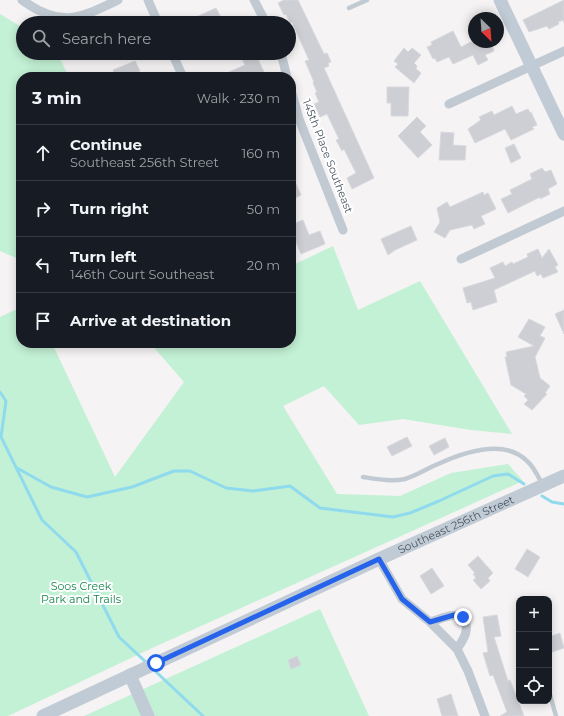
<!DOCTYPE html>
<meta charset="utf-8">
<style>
body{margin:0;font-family:Montserrat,sans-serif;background:#20242c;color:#f1f3f6}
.controls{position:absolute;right:12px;bottom:12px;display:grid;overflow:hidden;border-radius:8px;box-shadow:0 2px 10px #0003}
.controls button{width:36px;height:36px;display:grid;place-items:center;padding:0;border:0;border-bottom:1px solid #363941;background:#171b24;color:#f1f3f6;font:20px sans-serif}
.compass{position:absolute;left:468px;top:12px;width:36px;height:36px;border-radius:50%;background:#171b24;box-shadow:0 2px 10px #0003;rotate:155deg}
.stop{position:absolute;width:12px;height:12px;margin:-9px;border:3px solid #2563eb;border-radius:50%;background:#fff}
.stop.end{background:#2563eb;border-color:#fff;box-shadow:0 1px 4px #0008}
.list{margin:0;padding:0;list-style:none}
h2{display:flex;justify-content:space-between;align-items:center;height:52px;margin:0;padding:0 16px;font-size:17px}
h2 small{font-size:13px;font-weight:400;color:#9ea1a6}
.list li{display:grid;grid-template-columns:26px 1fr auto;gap:12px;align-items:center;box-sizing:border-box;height:56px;padding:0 16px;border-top:1px solid #363941}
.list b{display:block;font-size:15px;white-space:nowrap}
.list p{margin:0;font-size:13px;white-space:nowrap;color:#9ea1a6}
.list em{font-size:13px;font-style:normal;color:#9ea1a6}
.icon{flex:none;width:22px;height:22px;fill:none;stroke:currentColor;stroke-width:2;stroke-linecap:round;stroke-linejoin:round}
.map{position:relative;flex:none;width:564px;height:716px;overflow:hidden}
.search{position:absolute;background:#171b24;box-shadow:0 2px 10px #0003;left:16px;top:16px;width:280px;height:44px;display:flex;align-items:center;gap:10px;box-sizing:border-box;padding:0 14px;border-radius:22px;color:#9ea1a6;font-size:15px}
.panel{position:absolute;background:#171b24;box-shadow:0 2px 10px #0003;left:16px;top:72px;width:280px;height:276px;border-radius:16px}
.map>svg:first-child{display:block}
</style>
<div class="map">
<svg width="564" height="716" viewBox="0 0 564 716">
<rect width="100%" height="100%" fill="#f5f3f3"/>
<!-- green -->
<path fill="#c3f1d5" d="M 0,14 L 23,28 L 23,53 L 57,53 L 69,77 L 21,77 L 21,260 L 0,251 Z
M 333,246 L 358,310 L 420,281 L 512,434 L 471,430 L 403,419 L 359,425 L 324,386 L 283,406 L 337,494 L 400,496 L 451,473 L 508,464 L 523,481 L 150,649 L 8,716 L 0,716 L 0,317 L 21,307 L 21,343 L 52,343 L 115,477 L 184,382 L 150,343 L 291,343 L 291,266 Z
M 320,609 L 369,716 L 84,716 Z"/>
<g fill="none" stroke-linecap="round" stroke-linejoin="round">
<!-- stream -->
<path stroke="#90daee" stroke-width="3" d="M 0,392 L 6,401 L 1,437 L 42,520 L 76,552 L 119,637 L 148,664
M 17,468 L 51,487 L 87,497 L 132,487 L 174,471 L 190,471 L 226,488 L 253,491 L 290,486 L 320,508 L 393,517 L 410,513 L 439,501 L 493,476 L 508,474 L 524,484
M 542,496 L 552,502 L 564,504
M 153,669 L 203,716"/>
</g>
<!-- building -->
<path fill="#cdcfd5" stroke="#d7d9de" d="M 284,0 L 298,0 L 324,54 L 327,53 L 331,62 L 328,63 L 329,66 L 324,68 L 374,178 L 352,189 L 347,178 L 356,173 L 344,149 L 342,151 L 336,140 L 339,139 L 327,114 L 320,117 L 314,104 L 319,102 L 315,93 L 317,92 L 313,83 L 314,82 L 305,61 L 309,60 L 292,22 L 290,23 L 286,14 L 284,15 L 278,3 Z
M 564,0 L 564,23 L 563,20 L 558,22 L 559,24 L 549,29 L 547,26 L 529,32 L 523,20 Z
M 216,8 L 224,23 L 183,23 Z
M 453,31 L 461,47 L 471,42 L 491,42 L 494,51 L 485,55 L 488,60 L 478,65 L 473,55 L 453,64 L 449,57 L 437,62 L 435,58 L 433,59 L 427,47 L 432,45 L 431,42 Z
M 404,48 L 408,52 L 412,48 L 421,55 L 414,63 L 417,66 L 416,69 L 421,73 L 414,83 L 395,67 L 398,64 L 394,61 Z
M 239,53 L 255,53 L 264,72 L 252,77 L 218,77 L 245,65 Z
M 135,61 L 140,71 L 127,77 L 116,77 L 113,70 Z
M 387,87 L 409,87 L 408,116 L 391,116 L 391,103 L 387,103 Z
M 512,106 L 516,114 L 528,109 L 530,113 L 531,112 L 537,125 L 532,127 L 534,129 L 511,140 L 505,129 L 475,143 L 468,129 L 481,120 L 479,117 L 492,111 L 494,115 Z
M 417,117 L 426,126 L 420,132 L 432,145 L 418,158 L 398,136 Z
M 441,132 L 454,133 L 453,145 L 466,146 L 465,160 L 439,160 Z
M 514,144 L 521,158 L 511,163 L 505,148 Z
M 542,168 L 545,172 L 551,170 L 557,184 L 548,189 L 550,194 L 540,199 L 540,197 L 508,213 L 501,199 L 512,194 L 510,190 L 532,179 L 530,174 Z
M 291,173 L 301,195 L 291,200 Z
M 483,192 L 484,195 L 488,193 L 496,209 L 481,216 L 485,224 L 474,229 L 472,225 L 450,230 L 445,238 L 434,232 L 440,222 L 437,208 L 447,202 L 450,207 Z
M 303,220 L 309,235 L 320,231 L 325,244 L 301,254 L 291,230 L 291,225 Z
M 411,226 L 417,240 L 395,250 L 388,255 L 381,239 Z
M 538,249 L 542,258 L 549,249 L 558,265 L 555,267 L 558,272 L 543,278 L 541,274 L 537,276 L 535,271 L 494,290 L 497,302 L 473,310 L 471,302 L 467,303 L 463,288 L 495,278 L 490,268 L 503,262 L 505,266 L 512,262 L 513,264 L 528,257 L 527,254 Z
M 564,310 L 564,334 L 555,314 Z
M 529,319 L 545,327 L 540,336 L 545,338 L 535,357 L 540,378 L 550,386 L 545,393 L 547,394 L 532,410 L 524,404 L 528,400 L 524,396 L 526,394 L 511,385 L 505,357 L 507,357 L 506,352 L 534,346 L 518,337 Z
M 407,437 L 412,446 L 392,456 L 387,447 Z
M 445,438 L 449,447 L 434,455 L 429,446 Z
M 527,549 L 540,557 L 528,577 L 515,569 Z
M 478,556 L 493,573 L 488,578 L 490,581 L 481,589 L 473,580 L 476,578 L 473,574 L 475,573 L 468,565 Z
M 432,568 L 444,586 L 431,594 L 420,576 Z
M 497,615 L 501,636 L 494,637 L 508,681 L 510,680 L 524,716 L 500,716 L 507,712 L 493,675 L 490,676 L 483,653 L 488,652 L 483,617 Z
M 560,633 L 564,648 L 549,653 L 549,637 Z
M 297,656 L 301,665 L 291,669 L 288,660 Z
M 451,694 L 458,716 L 442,716 L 437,699 Z"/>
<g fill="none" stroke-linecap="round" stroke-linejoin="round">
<!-- lane -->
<path stroke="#c1cad2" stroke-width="4.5" d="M 349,8 L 367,0
M 363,477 C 376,479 391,482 405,479 C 416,476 428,468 438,464 C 464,452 504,438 527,461 C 534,467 538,476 542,484
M 549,691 L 556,716"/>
<!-- street -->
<path stroke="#c1cad2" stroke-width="9" d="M 22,0 C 61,28 78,19 118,0
M 148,0 L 158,23
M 254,0 L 266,23
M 172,53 L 183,77
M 281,53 L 287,77
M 291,90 L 299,119 L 343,230
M 449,104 L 564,51
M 461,259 L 564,211
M 379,559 L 402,599 L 430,622 L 457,649 L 468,671 L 485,716
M 430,622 C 441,619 455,611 464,618 C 470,629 464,639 457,649"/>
<!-- secondary -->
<g stroke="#c1cbd6" stroke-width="13">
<path d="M 500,0 L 564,134"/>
<path d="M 130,675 L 148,716"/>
<path id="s1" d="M 43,716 L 379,559 L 564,476"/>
</g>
</g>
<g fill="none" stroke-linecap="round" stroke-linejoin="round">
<!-- route -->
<path stroke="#2563eb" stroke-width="5" d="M 156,663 L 379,559 L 402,599 L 430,622 L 454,615 L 463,617"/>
</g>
<g text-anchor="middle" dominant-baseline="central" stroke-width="4" stroke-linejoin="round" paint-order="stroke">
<!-- street labels -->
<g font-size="11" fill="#4a5661" stroke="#fff">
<text transform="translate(328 156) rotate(69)">145th Place Southeast</text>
<text stroke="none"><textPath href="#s1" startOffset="455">Southeast 256th Street</textPath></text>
</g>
<!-- park labels -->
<g font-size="11" fill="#17864f" stroke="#fff">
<text x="81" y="586">Soos Creek<tspan x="81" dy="13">Park and Trails</tspan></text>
</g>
</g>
</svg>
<div class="controls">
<button>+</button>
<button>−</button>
<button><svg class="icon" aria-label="locate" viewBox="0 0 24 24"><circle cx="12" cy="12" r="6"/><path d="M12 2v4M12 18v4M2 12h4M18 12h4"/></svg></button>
</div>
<svg class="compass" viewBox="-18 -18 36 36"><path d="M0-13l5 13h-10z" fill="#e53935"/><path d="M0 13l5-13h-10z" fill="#9ea1a6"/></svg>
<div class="stop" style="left:156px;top:663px"></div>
<div class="stop end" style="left:463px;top:617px"></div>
<div class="search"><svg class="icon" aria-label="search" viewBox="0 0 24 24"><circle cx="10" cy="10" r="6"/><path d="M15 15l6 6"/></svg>Search here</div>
<section class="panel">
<h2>3 min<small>Walk · 230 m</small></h2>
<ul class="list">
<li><svg class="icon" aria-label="ahead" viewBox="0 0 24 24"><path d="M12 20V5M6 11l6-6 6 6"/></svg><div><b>Continue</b><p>Southeast 256th Street</p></div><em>160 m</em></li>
<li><svg class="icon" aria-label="right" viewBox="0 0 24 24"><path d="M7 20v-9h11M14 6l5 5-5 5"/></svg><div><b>Turn right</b></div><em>50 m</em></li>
<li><svg class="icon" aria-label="left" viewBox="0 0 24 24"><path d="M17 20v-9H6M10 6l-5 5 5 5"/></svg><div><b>Turn left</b><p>146th Court Southeast</p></div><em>20 m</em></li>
<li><svg class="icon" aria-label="arrive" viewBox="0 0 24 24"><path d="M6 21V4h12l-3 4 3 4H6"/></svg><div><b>Arrive at destination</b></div></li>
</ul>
</section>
</div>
